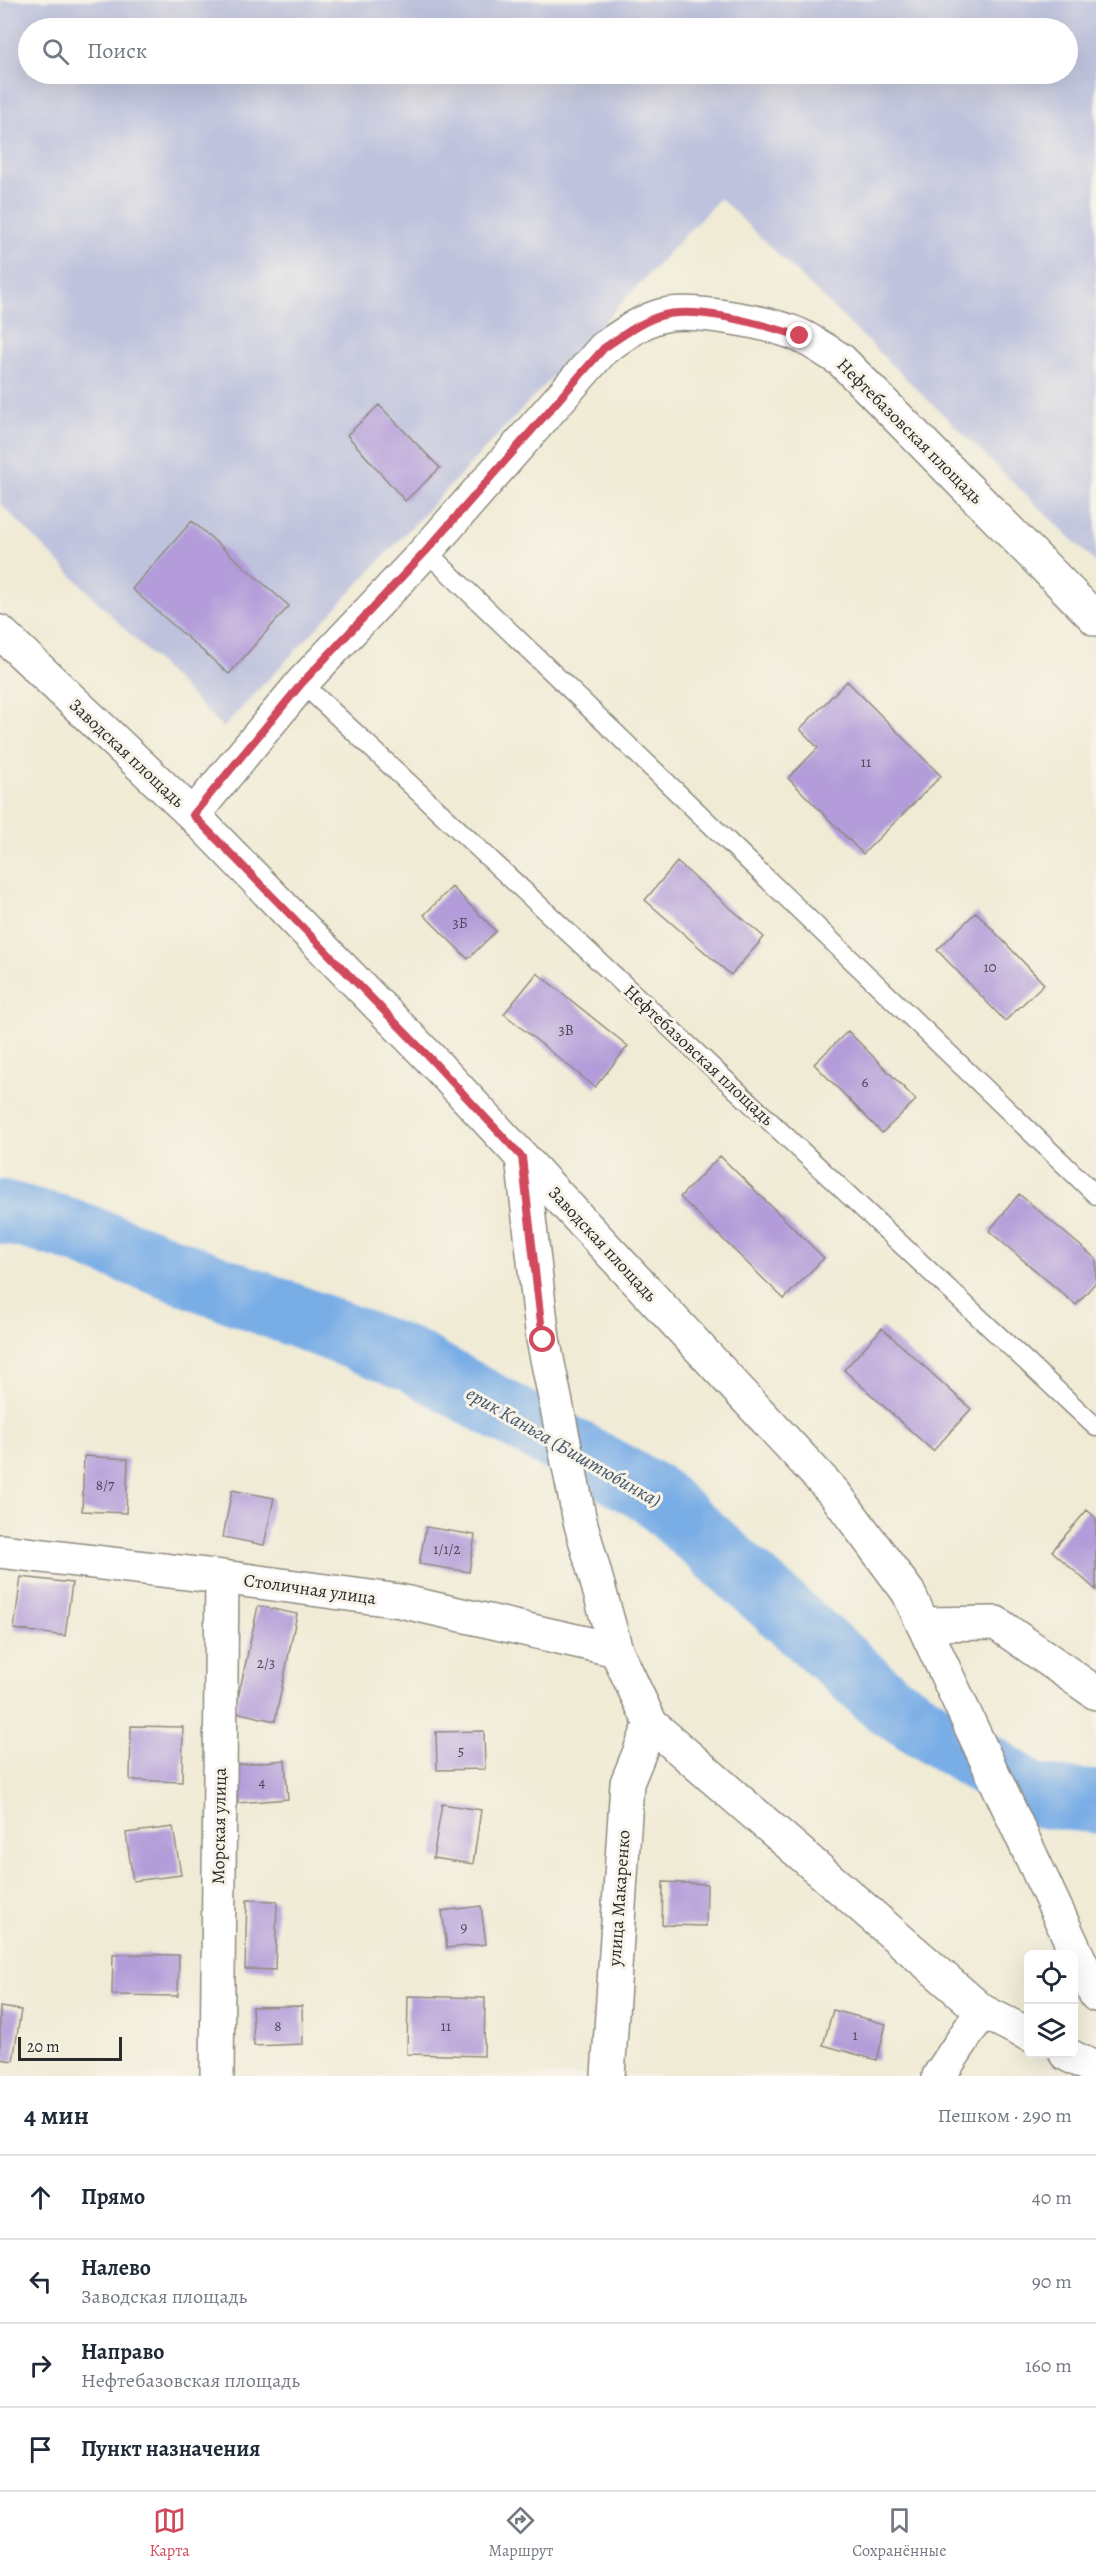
<!DOCTYPE html>
<html lang="ru">
<meta charset="utf-8">
<style>
body{margin:0;font-family:Alegreya,serif;background:#f6f6f7;color:#1f2937}
.controls{position:absolute;right:18px;bottom:18px;display:grid;overflow:hidden;border-radius:9px;box-shadow:0 6px 24px #0002}
.controls button{width:54px;height:54px;display:grid;place-items:center;padding:0;border:0;border-bottom:2px solid #e0e1e3;background:#fff;color:#1f2937;font:30px sans-serif}
.scale{position:absolute;left:18px;bottom:15px;width:104px;box-sizing:border-box;padding-left:6px;border:3px solid #2b2b2b;border-top:0;font-size:16px;line-height:21px;white-space:nowrap;color:#2b2b2b;-webkit-text-stroke:4px #f7f3e8;paint-order:stroke}
.stop{position:absolute;width:18px;height:18px;margin:-14px;border:4px solid #d1495b;border-radius:50%;background:#fff}
.stop.end{background:#d1495b;border-color:#fff;box-shadow:0 2px 6px #0008}
.list{margin:0;padding:0;list-style:none}
h2{display:flex;justify-content:space-between;align-items:center;height:78px;margin:0;padding:0 24px;font-size:26px}
h2 small{font-size:20px;font-weight:400;color:#747a83}
.list li{display:grid;grid-template-columns:39px 1fr auto;gap:18px;align-items:center;box-sizing:border-box;height:84px;padding:0 24px;border-top:2px solid #e0e1e3}
.list b{display:block;font-size:22px;white-space:nowrap}
.list p{margin:0;font-size:20px;white-space:nowrap;color:#747a83}
.list em{font-size:20px;font-style:normal;color:#747a83}
.icon{flex:none;width:33px;height:33px;fill:none;stroke:currentColor;stroke-width:2;stroke-linecap:round;stroke-linejoin:round}
.map{position:relative;flex:none;width:1096px;height:2076px;overflow:hidden}
.search{position:absolute;background:#fff;box-shadow:0 6px 24px #0002;left:18px;right:18px;top:18px;height:66px;display:flex;align-items:center;gap:15px;box-sizing:border-box;padding:0 21px;border-radius:33px;color:#747a83;font-size:22px}
.sheet{height:414px;background:#fff}
nav{display:flex;justify-content:space-around;align-items:center;box-sizing:border-box;height:84px;border-top:2px solid #e0e1e3;background:#fff;font-size:16px;color:#747a83}
nav a{display:grid;justify-items:center;gap:3px}
nav .on{color:#d1495b}
.map>svg:first-child{display:block}
</style>
<div class="map">
<svg width="1096" height="2076" viewBox="0 0 1096 2076">
<rect width="100%" height="100%" fill="#f7f3e8"/>
<filter id="ink" filterUnits="userSpaceOnUse"><feTurbulence type="fractalNoise" baseFrequency=".0167" numOctaves="2"/><feDisplacementMap in="SourceGraphic" scale="12" xChannelSelector="R" yChannelSelector="G"/><feConvolveMatrix kernelMatrix="1 2 1 2 8 2 1 2 1" color-interpolation-filters="sRGB"/></filter>
<filter id="wash" filterUnits="userSpaceOnUse"><feTurbulence type="fractalNoise" baseFrequency=".008" numOctaves="4" result="noise"/><feDisplacementMap in="SourceGraphic" scale="24" xChannelSelector="R" yChannelSelector="G"/><feGaussianBlur stdDeviation="1.35" result="paint"/><feColorMatrix in="noise" values="0 0 0 0 0 0 0 0 0 0 0 0 0 0 0 0 0 1.4 0 .05"/><feComposite in="paint" operator="in"/></filter>
<g filter="url(#wash)">
<rect width="100%" height="100%" fill="#f0ebd5"/>
<!-- industrial -->
<path fill="#bec2dd" fill-rule="evenodd" d="M 0,0 L 1096,0 L 1096,563 L 720,198 L 223,728 L 0,503 ZM 28,28 L 1068,28 L 1068,74 L 28,74 Z"/>
<g fill="none" stroke-linecap="round" stroke-linejoin="round">
<!-- river -->
<path stroke="#79ade6" stroke-width="63" d="M 0,1211 L 65,1228 L 411,1360 L 653,1494 L 888,1704 L 1035,1796 L 1096,1802"/>
</g>
<g id="blocks">
<!-- building -->
<path fill="#b39cd9" d="M 379,405 L 440,468 L 405,501 L 347,435 Z
M 192,521 L 289,606 L 229,674 L 132,589 Z
M 847,681 L 941,776 L 863,854 L 788,778 L 818,748 L 800,729 Z
M 677,862 L 764,937 L 731,975 L 645,900 Z
M 452,887 L 496,931 L 468,959 L 424,915 Z
M 976,912 L 1044,984 L 1005,1021 L 937,950 Z
M 537,973 L 628,1046 L 595,1087 L 504,1014 Z
M 848,1031 L 916,1100 L 882,1133 L 814,1064 Z
M 720,1156 L 824,1258 L 784,1299 L 680,1197 Z
M 1019,1194 L 1096,1259 L 1096,1282 L 1076,1305 L 989,1231 Z
M 882,1328 L 971,1409 L 933,1451 L 844,1370 Z
M 84,1456 L 128,1459 L 126,1513 L 82,1511 Z
M 232,1490 L 274,1498 L 264,1545 L 223,1537 Z
M 1087,1510 L 1096,1518 L 1096,1590 L 1052,1551 Z
M 426,1527 L 475,1535 L 469,1572 L 419,1564 Z
M 21,1577 L 72,1583 L 65,1636 L 14,1629 Z
M 258,1606 L 297,1614 L 275,1721 L 235,1712 Z
M 131,1726 L 183,1727 L 182,1782 L 130,1780 Z
M 484,1731 L 485,1769 L 437,1770 L 436,1732 Z
M 285,1760 L 288,1799 L 238,1803 L 235,1765 Z
M 442,1804 L 481,1810 L 473,1864 L 433,1858 Z
M 173,1827 L 181,1875 L 133,1881 L 126,1833 Z
M 663,1882 L 707,1884 L 706,1926 L 662,1925 Z
M 247,1900 L 277,1901 L 275,1970 L 245,1969 Z
M 481,1906 L 486,1944 L 447,1948 L 442,1911 Z
M 113,1954 L 179,1955 L 178,1996 L 112,1995 Z
M 408,1996 L 485,1998 L 484,2056 L 407,2054 Z
M 302,2006 L 303,2044 L 254,2046 L 252,2007 Z
M 0,2007 L 21,2010 L 13,2061 L 0,2059 Z
M 833,2010 L 886,2024 L 877,2060 L 823,2045 Z"/>
</g>
</g>
<g filter="url(#ink)">
<use href="#blocks" fill-opacity="0" stroke="#8e8b80" stroke-width="1.5"/>
<g fill="none" stroke-linecap="round" stroke-linejoin="round">
<defs>
<path id="service" d="M 426,551 L 1096,1195
M 302,683 L 1096,1427"/>
<path id="minor" d="M 193,815 L 302,683 L 426,551 L 604,348 C 622,336 639,322 660,316 C 689,307 773,323 801,336 C 815,343 828,352 841,360 L 1096,619
M 522,1157 L 543,1339 L 580,1521 L 616,1650 L 651,1724 L 982,2011 L 1028,2034
M 0,1551 L 222,1577 L 400,1601 L 616,1650
M 923,1624 L 996,1623 L 1096,1693
M 1066,2054 L 1096,2069
M 217,2076 L 222,1577
M 608,2076 L 627,1783 L 651,1724
M 939,2076 L 982,2011"/>
<path id="primary" d="M 0,632 L 193,815 L 429,1057 L 835,1494 L 908,1592 L 1096,1995"/>
</defs>
<!-- service casing -->
<use href="#service" stroke="#8e8b80" stroke-width="21"/>
<!-- minor casing -->
<use href="#minor" stroke="#8e8b80" stroke-width="36"/>
<!-- primary casing -->
<use href="#primary" stroke="#8e8b80" stroke-width="36"/>
<!-- service -->
<use href="#service" stroke="#fff" stroke-width="18"/>
<!-- minor -->
<use href="#minor" stroke="#fff" stroke-width="33"/>
<!-- primary -->
<use href="#primary" stroke="#fff" stroke-width="33"/>
</g>
</g>
<g fill="none" stroke-linecap="round" stroke-linejoin="round" filter="url(#ink)">
<!-- route -->
<path stroke="#d1495b" stroke-width="8" d="M 543,1340 L 522,1157 L 429,1057 L 193,815 L 302,683 L 426,551 L 604,348 C 622,336 639,323 660,316 C 696,305 764,325 800,336"/>
</g>
<g text-anchor="middle" dominant-baseline="central" stroke-width="6" stroke-linejoin="round" paint-order="stroke">
<!-- number labels -->
<g font-size="15" fill="#4d4756">
<text x="866" y="762">11</text>
<text x="460" y="923">3Б</text>
<text x="990" y="967">10</text>
<text x="566" y="1030">3В</text>
<text x="865" y="1082">6</text>
<text x="105" y="1485">8/7</text>
<text x="447" y="1549">1/1/2</text>
<text x="266" y="1663">2/3</text>
<text x="461" y="1751">5</text>
<text x="262" y="1782">4</text>
<text x="464" y="1927">9</text>
<text x="278" y="2026">8</text>
<text x="446" y="2026">11</text>
<text x="855" y="2035">1</text>
</g>
<!-- street labels -->
<g font-size="18" fill="#2b2b2b" stroke="#f7f3e8">
<text transform="translate(910 431) rotate(45)">Нефтебазовская площадь</text>
<text transform="translate(127 753) rotate(43)">Заводская площадь</text>
<text transform="translate(699 1055) rotate(43)">Нефтебазовская площадь</text>
<text transform="translate(603 1244) rotate(47)">Заводская площадь</text>
<text transform="translate(310 1589) rotate(8)">Столичная улица</text>
<text transform="translate(219 1826) rotate(-89)">Морская улица</text>
<text transform="translate(619 1898) rotate(-86)">улица Макаренко</text>
</g>
<!-- water labels -->
<g font-size="20" font-style="italic" fill="#46586c" stroke="#f7f3e8">
<text transform="translate(564 1447) rotate(30)">ерик Каньга (Биштюбинка)</text>
</g>
</g>
</svg>
<div class="controls">
<button><svg class="icon" aria-label="locate" viewBox="0 0 24 24"><circle cx="12" cy="12" r="6"/><path d="M12 2v4M12 18v4M2 12h4M18 12h4"/></svg></button>
<button><svg class="icon" aria-label="layers" viewBox="0 0 24 24"><path d="M12 4l9 5-9 5-9-5zM3 14l9 5 9-5"/></svg></button>
</div>
<div class="scale">20 m</div>
<div class="stop" style="left:543px;top:1340px"></div>
<div class="stop end" style="left:800px;top:336px"></div>
<div class="search"><svg class="icon" aria-label="search" viewBox="0 0 24 24"><circle cx="10" cy="10" r="6"/><path d="M15 15l6 6"/></svg>Поиск</div>
</div>
<section class="sheet">
<h2>4 мин<small>Пешком · 290 m</small></h2>
<ul class="list">
<li><svg class="icon" aria-label="ahead" viewBox="0 0 24 24"><path d="M12 20V5M6 11l6-6 6 6"/></svg><div><b>Прямо</b></div><em>40 m</em></li>
<li><svg class="icon" aria-label="left" viewBox="0 0 24 24"><path d="M17 20v-9H6M10 6l-5 5 5 5"/></svg><div><b>Налево</b><p>Заводская площадь</p></div><em>90 m</em></li>
<li><svg class="icon" aria-label="right" viewBox="0 0 24 24"><path d="M7 20v-9h11M14 6l5 5-5 5"/></svg><div><b>Направо</b><p>Нефтебазовская площадь</p></div><em>160 m</em></li>
<li><svg class="icon" aria-label="arrive" viewBox="0 0 24 24"><path d="M6 21V4h12l-3 4 3 4H6"/></svg><div><b>Пункт назначения</b></div></li>
</ul>
</section>
<nav>
<a class="on"><svg class="icon" aria-label="map" viewBox="0 0 24 24"><path d="M3 6l6-2 6 2 6-2v14l-6 2-6-2-6 2zM9 4v14M15 6v14"/></svg>Карта</a>
<a><svg class="icon" aria-label="directions" viewBox="0 0 24 24"><path d="M12 3l9 9-9 9-9-9zM9 14v-3h6M13 9l2 2-2 2"/></svg>Маршрут</a>
<a><svg class="icon" aria-label="saved" viewBox="0 0 24 24"><path d="M7 4h10v16l-5-4-5 4z"/></svg>Сохранённые</a>
</nav>
